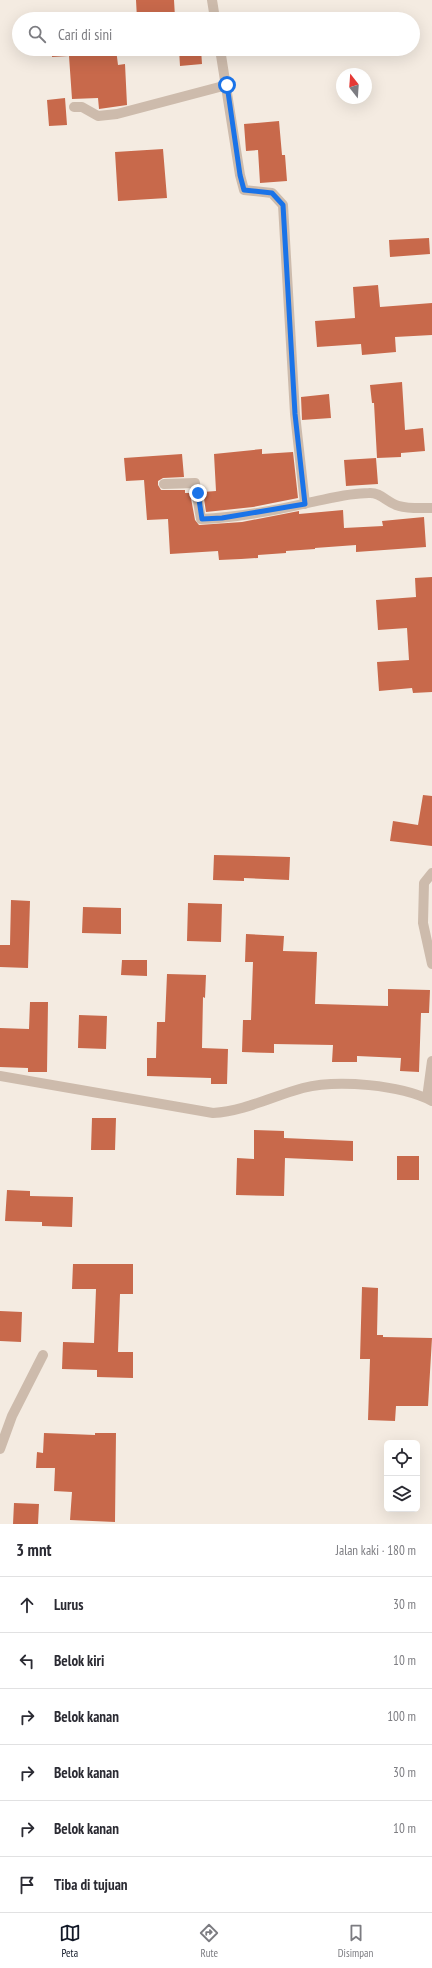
<!DOCTYPE html>
<html lang="id">
<meta charset="utf-8">
<style>
body{margin:0;font-family:"PT Sans Narrow",sans-serif;background:#f2f2f3;color:#2b2b33}
.controls{position:absolute;right:12px;bottom:12px;display:grid;overflow:hidden;border-radius:6px;box-shadow:0 4px 16px #0002}
.controls button{width:36px;height:36px;display:grid;place-items:center;padding:0;border:0;border-bottom:1px solid #e1e1e2;background:#fff;color:#2b2b33;font:20px sans-serif}
.compass{position:absolute;left:336px;top:68px;width:36px;height:36px;border-radius:50%;background:#fff;box-shadow:0 4px 16px #0002;rotate:343deg}
.stop{position:absolute;width:12px;height:12px;margin:-9px;border:3px solid #1a73e8;border-radius:50%;background:#fff}
.stop.end{background:#1a73e8;border-color:#fff;box-shadow:0 1px 4px #0008}
.list{margin:0;padding:0;list-style:none}
h2{display:flex;justify-content:space-between;align-items:center;height:52px;margin:0;padding:0 16px;font-size:17px}
h2 small{font-size:13px;font-weight:400;color:#7c7c81}
.list li{display:grid;grid-template-columns:26px 1fr auto;gap:12px;align-items:center;box-sizing:border-box;height:56px;padding:0 16px;border-top:1px solid #e1e1e2}
.list b{display:block;font-size:15px;white-space:nowrap}
.list em{font-size:13px;font-style:normal;color:#7c7c81}
.icon{flex:none;width:22px;height:22px;fill:none;stroke:currentColor;stroke-width:2;stroke-linecap:round;stroke-linejoin:round}
.map{position:relative;flex:none;width:432px;height:1524px;overflow:hidden}
.search{position:absolute;background:#fff;box-shadow:0 4px 16px #0002;left:12px;right:12px;top:12px;height:44px;display:flex;align-items:center;gap:10px;box-sizing:border-box;padding:0 14px;border-radius:22px;color:#7c7c81;font-size:15px}
.sheet{height:388px;background:#fff}
nav{display:flex;justify-content:space-around;align-items:center;box-sizing:border-box;height:56px;border-top:1px solid #e1e1e2;background:#fff;font-size:11px;color:#7c7c81}
nav a{display:grid;justify-items:center;gap:2px}
nav .on{color:#111827}
.map>svg:first-child{display:block}
</style>
<div class="map">
<svg width="432" height="1524" viewBox="0 0 432 1524">
<rect width="100%" height="100%" fill="#f4ebe1"/>
<!-- building -->
<path fill="#c8694b" d="M 136,0 L 174,0 L 175,17 L 137,19 Z
M 74,14 L 74,17 L 114,15 L 114,19 L 49,19 L 49,15 Z
M 52,49 L 116,49 L 118,65 L 125,64 L 127,105 L 99,109 L 98,98 L 72,99 L 69,56 L 52,57 Z
M 179,49 L 201,49 L 202,64 L 180,66 Z
M 65,98 L 67,125 L 49,126 L 47,100 Z
M 279,121 L 282,155 L 285,155 L 287,181 L 260,183 L 258,150 L 246,151 L 244,124 Z
M 163,149 L 167,198 L 118,201 L 115,152 Z
M 429,238 L 430,254 L 390,257 L 389,240 Z
M 378,285 L 380,307 L 432,303 L 432,335 L 395,337 L 396,352 L 362,355 L 361,344 L 317,347 L 315,321 L 355,318 L 353,287 Z
M 402,382 L 405,430 L 423,428 L 425,451 L 401,453 L 401,457 L 377,458 L 374,403 L 372,403 L 370,385 Z
M 329,394 L 331,418 L 302,420 L 301,397 Z
M 262,449 L 262,454 L 293,452 L 298,498 L 253,507 L 206,512 L 203,492 L 216,491 L 214,454 Z
M 182,454 L 184,477 L 163,478 L 158,481 L 158,485 L 161,490 L 185,490 L 185,493 L 190,493 L 195,520 L 199,525 L 242,522 L 299,511 L 299,514 L 343,510 L 344,528 L 383,526 L 382,521 L 424,517 L 426,547 L 356,552 L 356,545 L 315,548 L 315,549 L 286,551 L 286,553 L 258,555 L 258,558 L 241,559 L 219,560 L 218,551 L 170,554 L 168,519 L 147,520 L 144,480 L 126,481 L 124,458 Z
M 376,458 L 378,484 L 346,486 L 344,460 Z
M 432,577 L 432,692 L 413,693 L 412,688 L 379,691 L 377,662 L 409,660 L 407,628 L 378,630 L 376,600 L 416,597 L 415,578 Z
M 423,795 L 432,796 L 432,846 L 390,841 L 393,821 L 418,825 Z
M 214,855 L 290,857 L 289,880 L 244,878 L 244,881 L 213,880 Z
M 11,900 L 30,901 L 28,968 L 0,967 L 0,945 L 10,945 Z
M 188,903 L 222,904 L 221,942 L 187,941 Z
M 83,907 L 121,908 L 121,934 L 82,933 Z
M 246,934 L 284,936 L 283,951 L 317,952 L 315,1004 L 318,1004 L 388,1006 L 388,989 L 430,990 L 429,1013 L 421,1013 L 419,1072 L 400,1071 L 401,1058 L 357,1056 L 357,1062 L 332,1062 L 333,1045 L 274,1044 L 274,1053 L 242,1052 L 243,1020 L 251,1020 L 253,962 L 245,962 Z
M 122,960 L 147,960 L 147,976 L 121,975 Z
M 167,974 L 206,975 L 205,998 L 203,997 L 202,1048 L 228,1049 L 227,1084 L 211,1084 L 211,1078 L 147,1076 L 147,1058 L 156,1058 L 157,1022 L 165,1022 Z
M 30,1002 L 48,1002 L 47,1072 L 28,1072 L 28,1068 L 0,1067 L 0,1028 L 29,1029 Z
M 79,1015 L 107,1016 L 106,1049 L 78,1048 Z
M 92,1118 L 116,1118 L 115,1150 L 91,1150 Z
M 254,1130 L 284,1131 L 284,1138 L 353,1141 L 353,1161 L 285,1158 L 284,1196 L 236,1195 L 237,1158 L 254,1159 Z
M 397,1156 L 419,1156 L 419,1180 L 397,1180 Z
M 7,1190 L 30,1191 L 30,1196 L 73,1197 L 72,1227 L 42,1226 L 42,1222 L 5,1221 Z
M 73,1264 L 133,1264 L 133,1294 L 120,1294 L 118,1352 L 133,1352 L 133,1378 L 97,1377 L 97,1370 L 62,1369 L 63,1342 L 94,1343 L 96,1289 L 72,1289 Z
M 362,1287 L 378,1288 L 377,1335 L 383,1335 L 383,1337 L 432,1338 L 428,1406 L 396,1406 L 395,1421 L 368,1420 L 370,1359 L 360,1359 Z
M 0,1311 L 22,1312 L 21,1342 L 0,1341 Z
M 44,1433 L 95,1435 L 95,1433 L 116,1433 L 115,1522 L 70,1520 L 72,1492 L 54,1491 L 55,1468 L 36,1468 L 37,1452 L 43,1453 Z
M 14,1503 L 39,1504 L 38,1524 L 13,1524 Z"/>
<g fill="none" stroke-linecap="round" stroke-linejoin="round">
<!-- street -->
<path stroke="#cdbbac" stroke-width="10" d="M 212,0 L 215,19
M 220,49 L 240,175 L 244,190 L 272,193 L 283,205 L 295,414 L 305,504
M 74,107 L 82,107 L 98,116 L 117,114 L 227,85
M 164,484 L 195,483 L 201,519 C 236,518 272,511 307,503 C 328,499 348,493 369,493 C 381,492 387,503 399,506 C 409,509 421,508 432,508
M 432,873 L 424,883 L 423,923 L 432,964
M 0,1076 L 213,1113 C 245,1111 273,1096 303,1088 C 338,1079 401,1085 432,1101
M 427,1098 L 432,1061
M 0,1449 L 12,1416 L 43,1355"/>
</g>
<g fill="none" stroke-linecap="round" stroke-linejoin="round">
<!-- route -->
<path stroke="#1a73e8" stroke-width="5" d="M 198,493 L 202,519 L 222,518 L 305,504 L 295,414 L 283,205 L 272,193 L 244,190 L 240,175 L 227,85"/>
</g>
</svg>
<div class="controls">
<button><svg class="icon" aria-label="locate" viewBox="0 0 24 24"><circle cx="12" cy="12" r="6"/><path d="M12 2v4M12 18v4M2 12h4M18 12h4"/></svg></button>
<button><svg class="icon" aria-label="layers" viewBox="0 0 24 24"><path d="M12 4l9 5-9 5-9-5zM3 14l9 5 9-5"/></svg></button>
</div>
<svg class="compass" viewBox="-18 -18 36 36"><path d="M0-13l5 13h-10z" fill="#e53935"/><path d="M0 13l5-13h-10z" fill="#7c7c81"/></svg>
<div class="stop" style="left:227px;top:85px"></div>
<div class="stop end" style="left:198px;top:493px"></div>
<div class="search"><svg class="icon" aria-label="search" viewBox="0 0 24 24"><circle cx="10" cy="10" r="6"/><path d="M15 15l6 6"/></svg>Cari di sini</div>
</div>
<section class="sheet">
<h2>3 mnt<small>Jalan kaki · 180 m</small></h2>
<ul class="list">
<li><svg class="icon" aria-label="ahead" viewBox="0 0 24 24"><path d="M12 20V5M6 11l6-6 6 6"/></svg><div><b>Lurus</b></div><em>30 m</em></li>
<li><svg class="icon" aria-label="left" viewBox="0 0 24 24"><path d="M17 20v-9H6M10 6l-5 5 5 5"/></svg><div><b>Belok kiri</b></div><em>10 m</em></li>
<li><svg class="icon" aria-label="right" viewBox="0 0 24 24"><path d="M7 20v-9h11M14 6l5 5-5 5"/></svg><div><b>Belok kanan</b></div><em>100 m</em></li>
<li><svg class="icon" aria-label="right" viewBox="0 0 24 24"><path d="M7 20v-9h11M14 6l5 5-5 5"/></svg><div><b>Belok kanan</b></div><em>30 m</em></li>
<li><svg class="icon" aria-label="right" viewBox="0 0 24 24"><path d="M7 20v-9h11M14 6l5 5-5 5"/></svg><div><b>Belok kanan</b></div><em>10 m</em></li>
<li><svg class="icon" aria-label="arrive" viewBox="0 0 24 24"><path d="M6 21V4h12l-3 4 3 4H6"/></svg><div><b>Tiba di tujuan</b></div></li>
</ul>
</section>
<nav>
<a class="on"><svg class="icon" aria-label="map" viewBox="0 0 24 24"><path d="M3 6l6-2 6 2 6-2v14l-6 2-6-2-6 2zM9 4v14M15 6v14"/></svg>Peta</a>
<a><svg class="icon" aria-label="directions" viewBox="0 0 24 24"><path d="M12 3l9 9-9 9-9-9zM9 14v-3h6M13 9l2 2-2 2"/></svg>Rute</a>
<a><svg class="icon" aria-label="saved" viewBox="0 0 24 24"><path d="M7 4h10v16l-5-4-5 4z"/></svg>Disimpan</a>
</nav>
